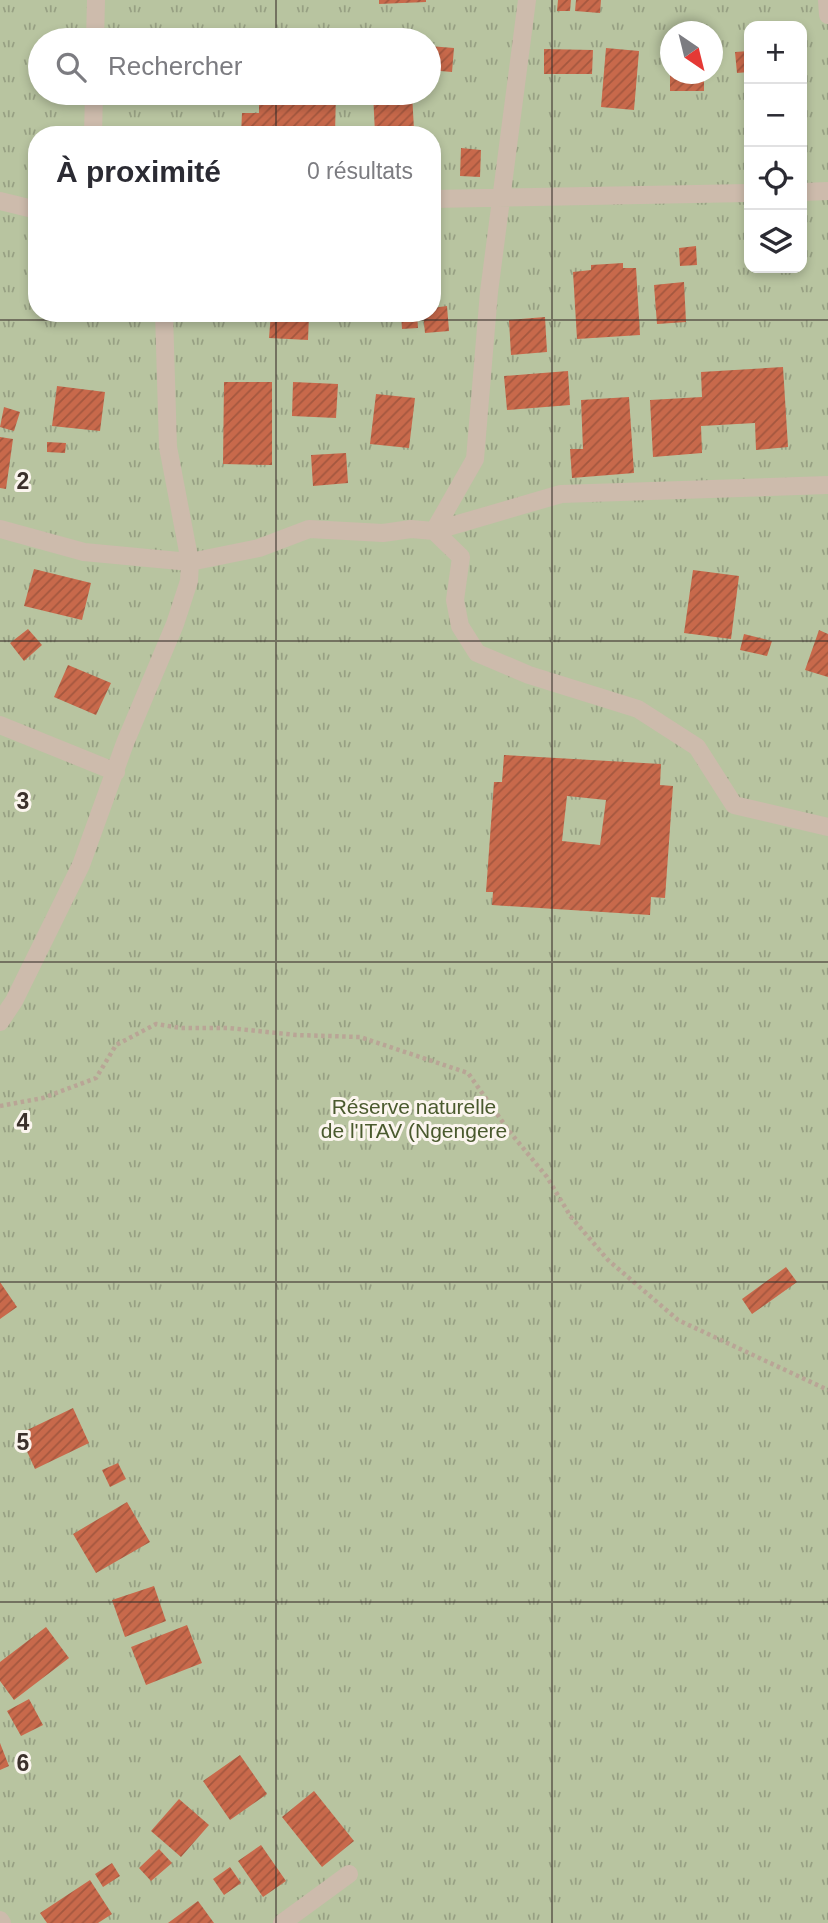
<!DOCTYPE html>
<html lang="fr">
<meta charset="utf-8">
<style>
body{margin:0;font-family:Helvetica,sans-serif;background:#f7f7f7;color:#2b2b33}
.controls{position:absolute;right:21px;top:21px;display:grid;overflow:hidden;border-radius:14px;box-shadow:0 4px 10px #0003}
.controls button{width:63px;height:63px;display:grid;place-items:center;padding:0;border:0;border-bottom:2px solid #e1e1e2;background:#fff;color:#2b2b33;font:35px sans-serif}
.compass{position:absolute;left:660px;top:21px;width:63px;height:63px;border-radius:50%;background:#fff;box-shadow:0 4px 10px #0003;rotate:145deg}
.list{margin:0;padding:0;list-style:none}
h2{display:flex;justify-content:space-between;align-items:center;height:91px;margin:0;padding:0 28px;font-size:30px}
h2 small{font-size:23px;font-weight:400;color:#7c7c81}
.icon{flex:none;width:38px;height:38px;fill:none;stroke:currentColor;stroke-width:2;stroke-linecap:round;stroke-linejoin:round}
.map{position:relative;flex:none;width:828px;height:1923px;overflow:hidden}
.search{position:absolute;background:#fff;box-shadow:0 4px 10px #0003;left:28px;top:28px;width:413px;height:77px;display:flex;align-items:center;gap:18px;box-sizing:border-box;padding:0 24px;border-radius:38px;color:#7c7c81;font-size:26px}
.panel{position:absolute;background:#fff;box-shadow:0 4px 10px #0003;left:28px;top:126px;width:413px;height:196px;border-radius:28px}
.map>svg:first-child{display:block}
</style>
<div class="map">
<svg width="828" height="1923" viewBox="0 0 828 1923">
<defs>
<pattern id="park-tufts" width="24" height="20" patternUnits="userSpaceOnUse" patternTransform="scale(1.75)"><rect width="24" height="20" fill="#b8c4a0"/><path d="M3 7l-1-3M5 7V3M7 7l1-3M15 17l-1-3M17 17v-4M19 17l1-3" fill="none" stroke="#97a083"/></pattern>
<pattern id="building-hatch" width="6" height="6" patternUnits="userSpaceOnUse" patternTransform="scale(1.75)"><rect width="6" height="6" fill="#c8694b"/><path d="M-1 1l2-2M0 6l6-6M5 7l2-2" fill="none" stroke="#a4573f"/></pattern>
</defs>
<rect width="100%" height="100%" fill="#f4ebe1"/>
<!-- park -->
<path fill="url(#park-tufts)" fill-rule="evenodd" d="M 0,0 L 828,0 L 828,1923 L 0,1923 ZM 749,26 L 802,26 L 802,268 L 749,268 ZM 670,32 L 712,32 L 712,74 L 670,74 ZM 40,40 L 429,40 L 429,93 L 40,93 ZM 37,135 L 432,135 L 432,313 L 37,313 Z"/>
<!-- building -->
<path fill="url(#building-hatch)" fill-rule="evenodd" d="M 379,0 L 426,0 L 426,2 L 379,4 Z
M 558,0 L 571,0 L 570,11 L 557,11 Z
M 576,0 L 601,0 L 600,13 L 575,11 Z
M 429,46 L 454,48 L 452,72 L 429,70 Z
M 606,48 L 639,51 L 634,110 L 601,107 Z
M 544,49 L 593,50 L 592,74 L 544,74 Z
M 749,51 L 749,72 L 737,73 L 735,52 Z
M 670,74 L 704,74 L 704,91 L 670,91 Z
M 179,93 L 218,93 L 215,104 L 179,97 Z
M 259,93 L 336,93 L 335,133 L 241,135 L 242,113 L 259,113 Z
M 373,93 L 412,93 L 414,130 L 375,133 Z
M 461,148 L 481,150 L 480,177 L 460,176 Z
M 696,246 L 697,265 L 680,266 L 679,248 Z
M 623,263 L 623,268 L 636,268 L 640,335 L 577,339 L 573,272 L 591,270 L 591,265 Z
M 684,282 L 686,322 L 657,324 L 654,285 Z
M 447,306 L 449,331 L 425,333 L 423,313 L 432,313 L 432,308 Z
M 271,313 L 309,314 L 308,340 L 269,338 Z
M 401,313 L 417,313 L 418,328 L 402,329 Z
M 545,317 L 547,352 L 511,355 L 509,320 Z
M 783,367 L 788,447 L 756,450 L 755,423 L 701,426 L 702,453 L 653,457 L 650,400 L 702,397 L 701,372 Z
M 568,371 L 570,405 L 507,410 L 504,376 Z
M 224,382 L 272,382 L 272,465 L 223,464 Z
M 293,382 L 338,384 L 336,418 L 292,416 Z
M 57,386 L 105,392 L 100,431 L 52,426 Z
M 376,394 L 415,398 L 409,448 L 370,444 Z
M 629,397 L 634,473 L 572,478 L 570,449 L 583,449 L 581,400 Z
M 4,407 L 20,412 L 14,431 L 0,427 Z
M 0,437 L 13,439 L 6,489 L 0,488 Z
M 47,442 L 66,443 L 65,453 L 47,452 Z
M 346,453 L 348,483 L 313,486 L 311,455 Z
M 34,569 L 91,583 L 82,620 L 24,606 Z
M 693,570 L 739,576 L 731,639 L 684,633 Z
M 28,629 L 42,645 L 24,661 L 10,643 Z
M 819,630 L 828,634 L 828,677 L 805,670 Z
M 744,634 L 772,641 L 767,656 L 740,650 Z
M 68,665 L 111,683 L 96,715 L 54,697 Z
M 504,755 L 661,764 L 660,785 L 673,786 L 665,898 L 651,897 L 650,915 L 492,905 L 493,892 L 486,892 L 494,782 L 502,782 ZM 567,796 L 606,800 L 600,845 L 562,841 Z
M 786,1267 L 797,1282 L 752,1314 L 742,1299 Z
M 0,1282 L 17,1307 L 0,1319 Z
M 73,1408 L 89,1443 L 35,1469 L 19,1434 Z
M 118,1463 L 126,1479 L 110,1487 L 102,1470 Z
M 127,1502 L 150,1542 L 96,1573 L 73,1534 Z
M 154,1586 L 166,1621 L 125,1637 L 112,1600 Z
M 187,1625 L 202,1663 L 146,1685 L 131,1647 Z
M 46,1627 L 69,1658 L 14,1700 L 0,1681 L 0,1662 Z
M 29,1699 L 43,1725 L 21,1736 L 7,1711 Z
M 0,1743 L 9,1766 L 0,1770 Z
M 240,1755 L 267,1794 L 230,1820 L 203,1781 Z
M 314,1791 L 354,1841 L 322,1867 L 282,1817 Z
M 179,1799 L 209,1825 L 181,1857 L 151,1831 Z
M 261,1845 L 286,1881 L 263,1897 L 238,1861 Z
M 159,1849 L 172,1863 L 151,1881 L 139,1868 Z
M 112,1863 L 120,1876 L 103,1887 L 95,1874 Z
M 230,1867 L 241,1883 L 224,1895 L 213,1879 Z
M 90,1880 L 112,1914 L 98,1923 L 47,1923 L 40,1913 Z
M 198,1901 L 214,1923 L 168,1923 Z"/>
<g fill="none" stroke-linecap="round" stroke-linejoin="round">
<!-- path -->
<path stroke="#b9a596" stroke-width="4.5" stroke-dasharray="3.5 3.5" stroke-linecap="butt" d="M 0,1106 L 43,1098 L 96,1078 L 116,1045 L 156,1024 L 181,1028 L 229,1028 L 296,1035 L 360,1037 L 468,1073 L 509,1131 L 547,1177 L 571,1217 L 608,1260 L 678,1320 L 828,1390"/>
<!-- street -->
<path stroke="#cdbbac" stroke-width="18" d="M 527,0 L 489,292 L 475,459 L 434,531 L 461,557 L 455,600 L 460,626 L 477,653 L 529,675 L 638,709 L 697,747 L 734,805 L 828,827
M 827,0 L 828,15
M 95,40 L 96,0
M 93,135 L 94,93
M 802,192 L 828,191
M 432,199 L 749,193
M 0,201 L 37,210
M 0,529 L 84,552 L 190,562 L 259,548 L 309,529 L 383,533 L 411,529 L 434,531 L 561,494 L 828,485
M 0,725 L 116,772
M 0,1022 L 14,1001 L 81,865 L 125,743 L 175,624 L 189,581 L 190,562 L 168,447 L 164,313
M 0,1920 L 2,1923
M 282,1923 L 349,1874"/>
</g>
<!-- grid -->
<path fill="none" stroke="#3b302b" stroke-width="2" stroke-opacity="0.55" d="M 276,0 L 276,40M 552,0 L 552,1923M 276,93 L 276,135M 276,313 L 276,1923M 0,320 L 828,320M 0,641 L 828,641M 0,962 L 828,962M 0,1282 L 828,1282M 0,1602 L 828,1602"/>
<g text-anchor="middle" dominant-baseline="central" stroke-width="6" stroke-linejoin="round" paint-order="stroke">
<!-- park labels -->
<g font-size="21" fill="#4a5a2e" stroke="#fbf5ee">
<text x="414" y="1106">Réserve naturelle<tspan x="414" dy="24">de l'ITAV (Ngengere</tspan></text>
</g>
</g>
<g font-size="23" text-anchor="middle" font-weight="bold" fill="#3b302b" stroke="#fbf5ee" stroke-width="6" stroke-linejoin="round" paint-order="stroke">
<text x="23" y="489">2</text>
<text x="23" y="809">3</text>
<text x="23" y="1130">4</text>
<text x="23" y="1450">5</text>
<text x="23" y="1771">6</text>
</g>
</svg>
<div class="controls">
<button>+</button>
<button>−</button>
<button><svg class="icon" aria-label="locate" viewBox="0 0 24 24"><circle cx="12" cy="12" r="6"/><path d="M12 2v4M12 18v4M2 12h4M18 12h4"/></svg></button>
<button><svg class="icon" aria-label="layers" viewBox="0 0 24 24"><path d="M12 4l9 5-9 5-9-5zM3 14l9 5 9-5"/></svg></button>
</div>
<svg class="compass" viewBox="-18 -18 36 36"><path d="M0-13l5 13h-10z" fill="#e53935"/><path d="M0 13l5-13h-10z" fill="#7c7c81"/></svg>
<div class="search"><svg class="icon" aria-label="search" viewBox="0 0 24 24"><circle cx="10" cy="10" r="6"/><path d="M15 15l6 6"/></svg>Rechercher</div>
<section class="panel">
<h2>À proximité<small>0 résultats</small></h2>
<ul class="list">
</ul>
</section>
</div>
